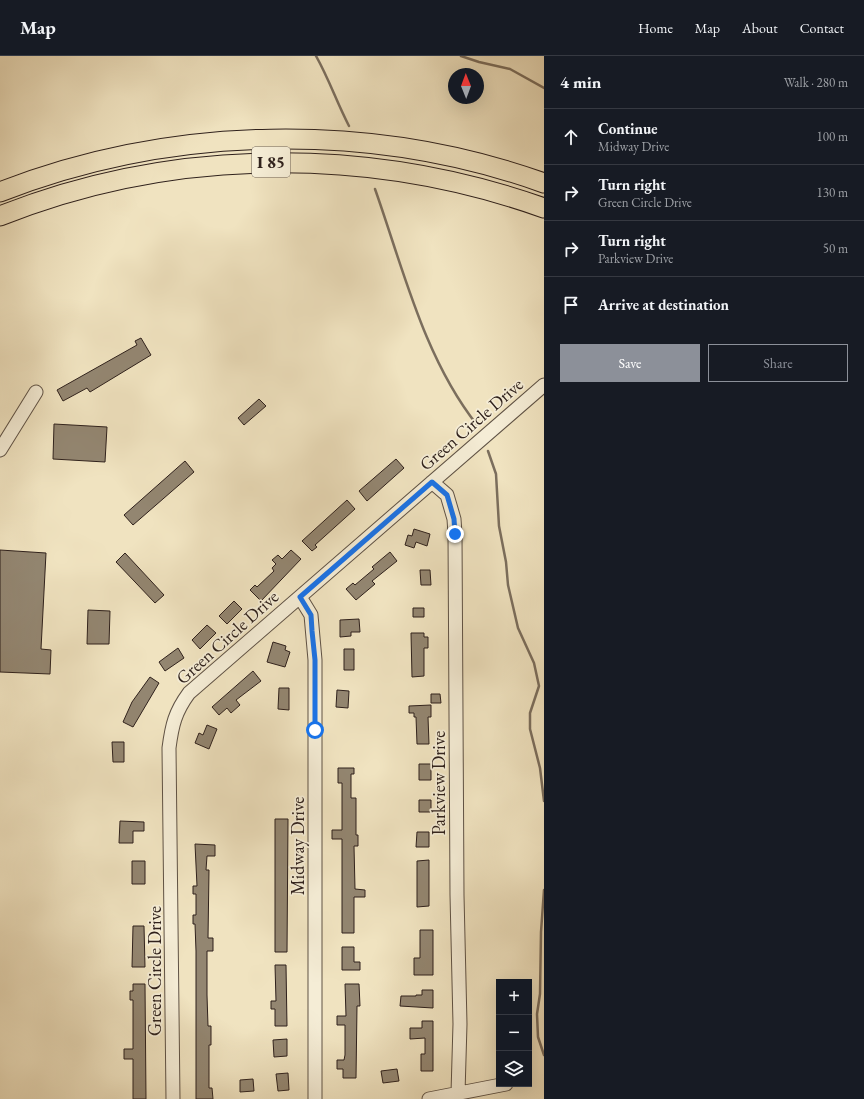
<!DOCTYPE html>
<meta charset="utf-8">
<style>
body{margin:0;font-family:"EB Garamond",serif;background:#20242c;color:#f1f3f6}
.controls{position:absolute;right:12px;bottom:12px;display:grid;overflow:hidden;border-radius:0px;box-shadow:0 4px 16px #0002}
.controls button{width:36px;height:36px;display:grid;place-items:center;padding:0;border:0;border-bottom:1px solid #363941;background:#171b24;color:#f1f3f6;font:20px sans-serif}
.compass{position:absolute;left:448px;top:12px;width:36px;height:36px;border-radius:50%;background:#171b24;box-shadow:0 4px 16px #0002;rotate:359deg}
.stop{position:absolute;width:12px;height:12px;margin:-9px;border:3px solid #1a73e8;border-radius:50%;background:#fff}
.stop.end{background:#1a73e8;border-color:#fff;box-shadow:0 1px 4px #0008}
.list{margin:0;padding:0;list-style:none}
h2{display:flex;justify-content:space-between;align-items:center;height:52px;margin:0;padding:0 16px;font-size:17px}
h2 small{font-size:13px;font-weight:400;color:#9ea1a6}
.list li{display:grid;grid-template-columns:26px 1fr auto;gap:12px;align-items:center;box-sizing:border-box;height:56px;padding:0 16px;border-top:1px solid #363941}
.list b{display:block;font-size:15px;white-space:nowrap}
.list p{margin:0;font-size:13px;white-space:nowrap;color:#9ea1a6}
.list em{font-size:13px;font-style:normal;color:#9ea1a6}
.actions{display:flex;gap:8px;padding:12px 16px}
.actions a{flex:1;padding:9px 0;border:1px solid #8c9099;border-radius:0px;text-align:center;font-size:14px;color:#8c9099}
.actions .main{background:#8c9099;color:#fff}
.icon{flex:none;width:22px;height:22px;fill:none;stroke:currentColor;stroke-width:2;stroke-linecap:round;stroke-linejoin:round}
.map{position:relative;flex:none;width:544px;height:1043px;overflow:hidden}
header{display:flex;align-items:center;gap:24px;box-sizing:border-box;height:56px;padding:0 20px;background:#171b24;border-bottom:1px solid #363941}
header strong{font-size:19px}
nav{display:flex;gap:22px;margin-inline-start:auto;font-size:14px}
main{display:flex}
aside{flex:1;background:#171b24}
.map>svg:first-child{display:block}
</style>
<header>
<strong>Map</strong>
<nav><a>Home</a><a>Map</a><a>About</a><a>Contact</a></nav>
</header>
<main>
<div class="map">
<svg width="544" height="1043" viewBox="0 0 544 1043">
<rect width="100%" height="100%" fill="#f0e3c0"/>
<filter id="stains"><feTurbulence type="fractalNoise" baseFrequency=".005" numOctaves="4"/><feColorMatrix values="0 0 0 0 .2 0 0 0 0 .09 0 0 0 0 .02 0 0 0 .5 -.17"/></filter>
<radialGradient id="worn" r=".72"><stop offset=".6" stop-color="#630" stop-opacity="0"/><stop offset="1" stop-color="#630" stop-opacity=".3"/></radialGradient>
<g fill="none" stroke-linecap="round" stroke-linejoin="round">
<!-- stream -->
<path stroke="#7b6e5d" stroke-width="2.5" d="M 316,0 C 329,23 337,47 349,70
M 461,0 L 479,6 L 510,13 L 544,32
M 375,133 C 403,212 424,302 477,369
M 488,395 L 496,418 L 499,470 L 506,506 L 508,529 L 518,572 L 534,607 L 539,630 L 530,657 L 530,673 L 540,712 L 544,745
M 544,834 L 541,876 L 540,938 L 537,958 L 538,981 L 544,999"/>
</g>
<!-- building -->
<path fill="#938671" stroke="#2f211c" d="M 141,282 L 151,299 L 90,336 L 87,332 L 63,345 L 57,334 L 137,289 L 135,285 Z
M 259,343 L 266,350 L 244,369 L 238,362 Z
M 54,368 L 107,371 L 105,406 L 53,403 Z
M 396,403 L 404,412 L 367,445 L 359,435 Z
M 185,405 L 194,416 L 133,469 L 124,459 Z
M 347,444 L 355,453 L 315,489 L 317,491 L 312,495 L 302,485 Z
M 414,473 L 430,478 L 427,490 L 416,486 L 414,492 L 405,489 L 408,479 L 412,480 Z
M 0,494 L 46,497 L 41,593 L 51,594 L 50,618 L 0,616 Z
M 291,494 L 301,503 L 261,545 L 250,534 L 255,529 L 257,531 L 274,515 L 272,512 L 276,508 L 272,504 L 278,499 L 282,503 Z
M 390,496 L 397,505 L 372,525 L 375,528 L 356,544 L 346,533 L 353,527 L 355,529 L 374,513 L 372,511 Z
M 125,497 L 164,539 L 155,547 L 116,506 Z
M 420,514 L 430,514 L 431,529 L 421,529 Z
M 234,545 L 242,553 L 227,568 L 219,560 Z
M 413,552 L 424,552 L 424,561 L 413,561 Z
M 88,554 L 110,555 L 109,588 L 87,588 Z
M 359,563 L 360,576 L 351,576 L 351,580 L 340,581 L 340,564 Z
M 207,569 L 216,577 L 200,593 L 192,584 Z
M 411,577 L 424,577 L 424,581 L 428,581 L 428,592 L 424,592 L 424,620 L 412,621 Z
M 273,586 L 286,590 L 285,594 L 290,596 L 285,611 L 267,606 Z
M 178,592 L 184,602 L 165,615 L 159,606 Z
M 344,593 L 354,593 L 354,614 L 344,614 Z
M 253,615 L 261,625 L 236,644 L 240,649 L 231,657 L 227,652 L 219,659 L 212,651 Z
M 150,621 L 159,627 L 133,671 L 123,666 L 132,646 Z
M 279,632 L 289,632 L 289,654 L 278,653 Z
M 337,634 L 349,635 L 348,652 L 336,651 Z
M 431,638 L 440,638 L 441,647 L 431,647 Z
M 431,649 L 431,661 L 428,661 L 429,688 L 417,688 L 416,661 L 414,661 L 414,657 L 409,657 L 409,650 Z
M 207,669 L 217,673 L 209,693 L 195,687 L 199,677 L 203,679 Z
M 112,686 L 124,686 L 124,706 L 113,706 Z
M 419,708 L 431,708 L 431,724 L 419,724 Z
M 338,712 L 354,712 L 354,718 L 351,718 L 351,742 L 356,742 L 356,779 L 358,779 L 358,790 L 354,790 L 355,833 L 365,834 L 365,841 L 354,841 L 354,877 L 342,877 L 342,783 L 332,783 L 332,774 L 342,774 L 342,727 L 338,727 Z
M 419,744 L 431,744 L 431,756 L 419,756 Z
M 275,763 L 288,763 L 287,896 L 275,896 Z
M 120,765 L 144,766 L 144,775 L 133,775 L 133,787 L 119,787 Z
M 417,776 L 429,776 L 429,791 L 416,791 Z
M 195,788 L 215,789 L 215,800 L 207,800 L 206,814 L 209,814 L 208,882 L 213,882 L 213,895 L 207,895 L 207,939 L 208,970 L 211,970 L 211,989 L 209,989 L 209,1032 L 212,1032 L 213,1043 L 196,1043 L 196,895 L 195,868 L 193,868 L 193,859 L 196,859 L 196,838 L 193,838 L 193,830 L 197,830 Z
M 429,804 L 429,850 L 417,851 L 417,805 Z
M 132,805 L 145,805 L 145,828 L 132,828 Z
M 133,870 L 144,870 L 145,911 L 132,911 Z
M 420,874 L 433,874 L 433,919 L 414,919 L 414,902 L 420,902 Z
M 342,891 L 354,891 L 354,906 L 360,906 L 360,914 L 342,914 Z
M 275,909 L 286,909 L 287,970 L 275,970 L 275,953 L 271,953 L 271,945 L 276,945 Z
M 133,928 L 145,928 L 146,1043 L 133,1043 L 133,1003 L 124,1003 L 124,993 L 133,993 L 133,944 L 130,944 L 130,935 L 133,935 Z
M 345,928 L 359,928 L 360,950 L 357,950 L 356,1022 L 343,1022 L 343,1013 L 337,1013 L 337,1004 L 344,1004 L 345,999 L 345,969 L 337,969 L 337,960 L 346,960 Z
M 422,934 L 433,934 L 433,952 L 400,950 L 401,940 L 416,940 L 416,939 L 422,939 Z
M 422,965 L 433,965 L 433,1015 L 421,1015 L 421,998 L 425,998 L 425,982 L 410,983 L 410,972 L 422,972 Z
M 287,983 L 287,1000 L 274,1001 L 273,984 Z
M 397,1013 L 399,1025 L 383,1027 L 381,1015 Z
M 288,1017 L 289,1034 L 278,1035 L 276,1018 Z
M 253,1023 L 254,1035 L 240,1036 L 240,1024 Z"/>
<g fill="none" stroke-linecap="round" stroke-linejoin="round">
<defs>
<path id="minor" d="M 0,394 L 36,336
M 432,426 L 447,439 L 454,463 L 455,478 L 457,839 L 460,968 L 458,1037
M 300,541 L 311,559 L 315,604 L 315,1043
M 173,1043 L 169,692 C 172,669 175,656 189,637 L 544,329
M 429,1043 L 506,1028"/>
<path id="highway" d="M 0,136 C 171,69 371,65 544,127
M 0,160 C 173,91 369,90 544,152"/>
</defs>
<!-- minor casing -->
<use href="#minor" stroke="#5f5245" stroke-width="15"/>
<!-- highway casing -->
<use href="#highway" stroke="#2f211c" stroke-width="21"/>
<!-- minor -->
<use href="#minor" stroke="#f5edd6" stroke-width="13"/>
<!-- highway -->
<use href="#highway" stroke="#f0e3c0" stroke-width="19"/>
</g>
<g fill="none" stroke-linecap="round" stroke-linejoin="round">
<!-- route -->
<path stroke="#1a73e8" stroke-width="5" d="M 315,674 L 315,604 L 312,575 L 311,559 L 300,541 L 432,426 L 447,439 L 454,463 L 455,478"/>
</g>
<g text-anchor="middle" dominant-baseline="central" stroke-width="3.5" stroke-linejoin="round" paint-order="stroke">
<!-- shield labels -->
<rect fill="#f5edd6" stroke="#6a5e54" stroke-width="1" x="252" y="91" width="38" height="30" rx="3"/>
<g font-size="17" font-weight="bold" fill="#2f211c">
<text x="271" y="106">I 85</text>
</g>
<!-- street labels -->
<g font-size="18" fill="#2f211c" stroke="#f5edd6">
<text transform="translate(471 368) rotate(-41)">Green Circle Drive</text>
<text transform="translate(227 581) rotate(-42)">Green Circle Drive</text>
<text transform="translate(438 727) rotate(-90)">Parkview Drive</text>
<text transform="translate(297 790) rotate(-90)">Midway Drive</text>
<text transform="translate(154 915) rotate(-90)">Green Circle Drive</text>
</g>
</g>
<rect width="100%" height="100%" filter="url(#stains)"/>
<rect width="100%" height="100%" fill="url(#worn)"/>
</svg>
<div class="controls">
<button>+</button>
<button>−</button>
<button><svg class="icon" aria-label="layers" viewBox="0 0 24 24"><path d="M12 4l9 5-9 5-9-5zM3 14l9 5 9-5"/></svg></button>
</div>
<svg class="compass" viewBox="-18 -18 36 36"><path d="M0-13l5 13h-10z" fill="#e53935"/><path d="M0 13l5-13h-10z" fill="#9ea1a6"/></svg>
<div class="stop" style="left:315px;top:674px"></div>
<div class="stop end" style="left:455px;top:478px"></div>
</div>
<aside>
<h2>4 min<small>Walk · 280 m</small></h2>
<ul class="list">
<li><svg class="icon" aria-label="ahead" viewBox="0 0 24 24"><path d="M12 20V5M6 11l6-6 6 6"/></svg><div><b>Continue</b><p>Midway Drive</p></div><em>100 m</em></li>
<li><svg class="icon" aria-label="right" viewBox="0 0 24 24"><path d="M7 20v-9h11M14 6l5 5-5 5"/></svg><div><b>Turn right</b><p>Green Circle Drive</p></div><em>130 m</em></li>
<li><svg class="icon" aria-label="right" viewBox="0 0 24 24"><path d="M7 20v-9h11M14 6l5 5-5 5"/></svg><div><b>Turn right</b><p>Parkview Drive</p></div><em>50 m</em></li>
<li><svg class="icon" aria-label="arrive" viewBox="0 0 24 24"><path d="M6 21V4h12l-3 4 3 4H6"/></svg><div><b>Arrive at destination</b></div></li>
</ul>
<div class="actions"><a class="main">Save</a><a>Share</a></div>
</aside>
</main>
